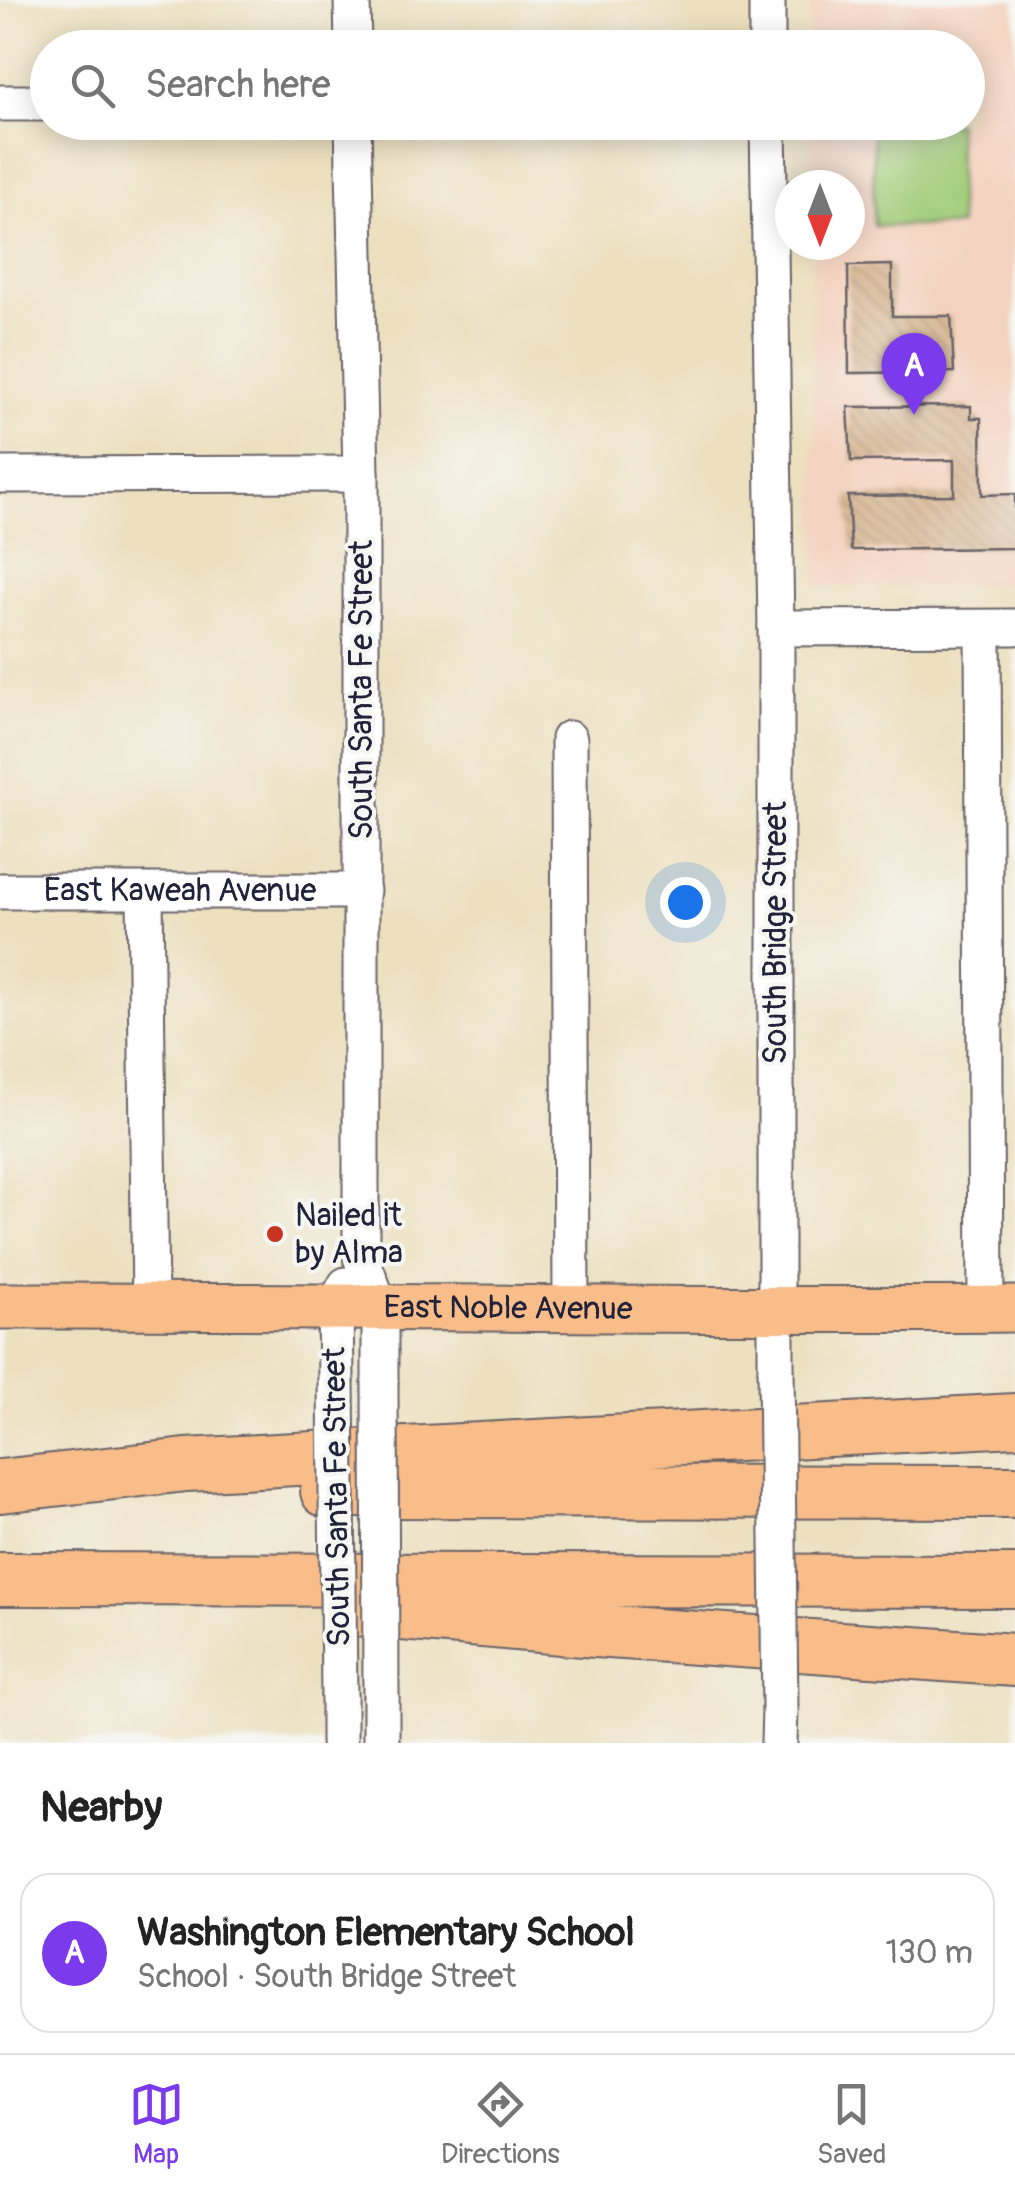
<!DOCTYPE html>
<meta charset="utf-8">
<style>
body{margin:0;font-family:Pangolin,sans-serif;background:#f6f6f6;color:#222}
.compass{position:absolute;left:775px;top:170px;width:90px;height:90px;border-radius:50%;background:#fff;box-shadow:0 5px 25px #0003;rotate:180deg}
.you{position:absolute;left:685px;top:902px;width:35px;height:35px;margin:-25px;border:8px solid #fff;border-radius:50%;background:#1a73e8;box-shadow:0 0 0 15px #1a73e833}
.badge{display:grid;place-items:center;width:65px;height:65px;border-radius:50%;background:#7c3aed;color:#fff;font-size:32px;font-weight:700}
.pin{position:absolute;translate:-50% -82px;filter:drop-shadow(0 2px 5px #0008)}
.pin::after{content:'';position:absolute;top:52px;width:35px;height:30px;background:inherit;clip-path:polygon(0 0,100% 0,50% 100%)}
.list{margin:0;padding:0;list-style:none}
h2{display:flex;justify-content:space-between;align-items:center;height:130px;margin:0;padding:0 40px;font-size:42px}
h2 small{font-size:32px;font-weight:400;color:#767676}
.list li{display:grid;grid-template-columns:65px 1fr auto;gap:30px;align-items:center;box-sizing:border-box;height:160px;margin:0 20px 20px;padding:0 20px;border:2px solid #e0e0e0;border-radius:30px}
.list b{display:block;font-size:38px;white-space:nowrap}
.list p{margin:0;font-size:32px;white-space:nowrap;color:#767676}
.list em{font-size:32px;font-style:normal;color:#767676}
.icon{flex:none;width:55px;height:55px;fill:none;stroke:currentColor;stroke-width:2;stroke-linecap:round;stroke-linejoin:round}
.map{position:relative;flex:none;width:1015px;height:1743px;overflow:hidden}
.search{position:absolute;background:#fff;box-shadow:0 5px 25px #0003;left:30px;right:30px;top:30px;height:110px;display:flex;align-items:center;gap:25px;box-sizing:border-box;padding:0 35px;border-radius:55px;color:#767676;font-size:38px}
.sheet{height:310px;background:#fff}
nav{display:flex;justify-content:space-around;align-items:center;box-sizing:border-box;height:140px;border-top:2px solid #e0e0e0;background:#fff;font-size:28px;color:#767676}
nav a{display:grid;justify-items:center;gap:5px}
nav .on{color:#7c3aed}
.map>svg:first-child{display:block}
</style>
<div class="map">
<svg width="1015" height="1743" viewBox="0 0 1015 1743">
<defs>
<pattern id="building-back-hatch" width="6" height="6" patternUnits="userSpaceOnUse" patternTransform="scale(2.5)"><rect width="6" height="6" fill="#d8b793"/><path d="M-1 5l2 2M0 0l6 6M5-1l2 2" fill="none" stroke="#b99d80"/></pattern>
</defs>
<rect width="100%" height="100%" fill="#f6f6f2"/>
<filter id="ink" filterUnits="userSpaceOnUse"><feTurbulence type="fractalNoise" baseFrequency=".01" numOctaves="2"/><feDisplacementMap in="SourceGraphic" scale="20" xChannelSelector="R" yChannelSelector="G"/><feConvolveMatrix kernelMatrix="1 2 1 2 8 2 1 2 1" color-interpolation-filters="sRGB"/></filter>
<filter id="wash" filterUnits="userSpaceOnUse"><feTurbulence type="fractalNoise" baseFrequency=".0048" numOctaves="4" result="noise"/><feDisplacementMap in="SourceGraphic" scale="40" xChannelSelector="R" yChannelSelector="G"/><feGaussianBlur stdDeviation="2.25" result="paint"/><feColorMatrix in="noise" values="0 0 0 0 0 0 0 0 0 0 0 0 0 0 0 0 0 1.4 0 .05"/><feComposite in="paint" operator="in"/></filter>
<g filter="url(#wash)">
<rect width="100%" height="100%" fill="#ece0bf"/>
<!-- built -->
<path fill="#f4d3c0" d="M 809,0 L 1015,0 L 1015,585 L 816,586 L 812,245 L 850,245 L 850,185 L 811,185 L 810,123 L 968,122 L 968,48 L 809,47 Z"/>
<!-- pitch -->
<path fill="#a1cc78" stroke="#62775a" stroke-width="2.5" d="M 873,123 L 957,123 L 959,226 L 874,226 Z"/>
<g id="blocks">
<!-- building -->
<path fill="url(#building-back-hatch)" d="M 892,265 L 892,316 L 951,316 L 954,372 L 849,373 L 848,266 Z
M 971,406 L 971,418 L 981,418 L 982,495 L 1015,494 L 1015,548 L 851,550 L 848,496 L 954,495 L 954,460 L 851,461 L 848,407 Z"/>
</g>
</g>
<g filter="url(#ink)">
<use href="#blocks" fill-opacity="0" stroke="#696469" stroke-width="2.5"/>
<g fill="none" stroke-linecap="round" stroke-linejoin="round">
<defs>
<g id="minor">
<path d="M 352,0 L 353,48"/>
<path d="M 767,0 L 767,48"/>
<path d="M 0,103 L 48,103"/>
<path d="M 353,122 L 361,474 L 361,1257 L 380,1307 L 380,1382"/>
<path d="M 768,122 L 776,628 L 776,1369"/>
<path d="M 0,475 L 361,474"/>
<path d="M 776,628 L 1015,627"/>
<path d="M 983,628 L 986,1309"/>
<path d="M 569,739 L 571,1309"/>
<path id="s1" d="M 0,891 L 362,891"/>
<path d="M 145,892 L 150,1305"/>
<path d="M 336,1381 L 335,1305 L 346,1285"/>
<path d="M 339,1743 L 339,1697"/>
<path d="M 381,1743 L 381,1698"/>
<path d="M 779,1743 L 780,1709"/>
</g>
<g id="major">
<path id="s2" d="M 0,1306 C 338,1305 677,1312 1015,1309"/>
</g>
<path id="highway" d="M 0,1486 L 186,1465 L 1015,1420
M 327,1491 L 1015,1492
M 0,1579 L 1015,1581
M 356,1610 L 596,1631 L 1015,1660"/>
</defs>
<!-- minor casing -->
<use href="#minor" stroke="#696469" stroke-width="39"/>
<!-- major casing -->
<use href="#major" stroke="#696469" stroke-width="49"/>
<!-- highway casing -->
<use href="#highway" stroke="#696469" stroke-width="56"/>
<!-- minor -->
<use href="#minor" stroke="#fff" stroke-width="35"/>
<!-- major -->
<use href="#major" stroke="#f8bd89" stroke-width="45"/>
<!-- highway -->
<use href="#highway" stroke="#f8bd89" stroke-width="52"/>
<defs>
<path id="minor-bridge" d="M 776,1369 L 780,1709
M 336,1381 L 339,1697
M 380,1382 L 381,1698"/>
</defs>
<!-- minor-bridge casing -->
<use href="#minor-bridge" stroke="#696469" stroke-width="39" stroke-linecap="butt"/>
<!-- minor-bridge -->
<use href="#minor-bridge" stroke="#fff" stroke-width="35"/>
</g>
</g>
<!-- markers -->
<circle fill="#c8321e" stroke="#f6f6f2" stroke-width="4" cx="275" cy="1234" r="10"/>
<g text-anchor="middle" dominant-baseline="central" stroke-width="8" stroke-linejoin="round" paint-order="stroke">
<!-- street labels -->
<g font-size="32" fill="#22223b" stroke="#f6f6f2">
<text transform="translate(362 690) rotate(-90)">South Santa Fe Street</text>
<text stroke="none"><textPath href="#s1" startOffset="180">East Kaweah Avenue</textPath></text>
<text transform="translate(776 933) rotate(-90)">South Bridge Street</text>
<text stroke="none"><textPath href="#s2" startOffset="508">East Noble Avenue</textPath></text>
<text transform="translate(337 1497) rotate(-91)">South Santa Fe Street</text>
</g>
<!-- poi labels -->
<g font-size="32" fill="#22223b" stroke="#f6f6f2" text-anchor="start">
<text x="295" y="1216">Nailed it<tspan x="295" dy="37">by Alma</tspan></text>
</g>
</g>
</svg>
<svg class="compass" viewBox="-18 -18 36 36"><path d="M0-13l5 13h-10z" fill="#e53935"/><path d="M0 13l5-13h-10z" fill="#767676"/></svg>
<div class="you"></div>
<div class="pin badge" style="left:914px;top:415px">A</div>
<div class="search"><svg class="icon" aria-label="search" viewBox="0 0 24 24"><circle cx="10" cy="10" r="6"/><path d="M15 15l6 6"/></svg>Search here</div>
</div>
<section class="sheet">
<h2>Nearby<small></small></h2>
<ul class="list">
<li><span class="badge">A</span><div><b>Washington Elementary School</b><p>School · South Bridge Street</p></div><em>130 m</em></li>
</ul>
</section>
<nav>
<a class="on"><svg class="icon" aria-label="map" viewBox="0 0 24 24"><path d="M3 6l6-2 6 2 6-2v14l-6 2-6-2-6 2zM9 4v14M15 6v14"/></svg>Map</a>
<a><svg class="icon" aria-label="directions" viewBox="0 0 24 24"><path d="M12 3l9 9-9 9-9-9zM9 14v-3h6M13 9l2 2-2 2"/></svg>Directions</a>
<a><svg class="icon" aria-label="saved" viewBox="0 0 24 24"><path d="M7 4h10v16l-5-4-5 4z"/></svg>Saved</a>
</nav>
